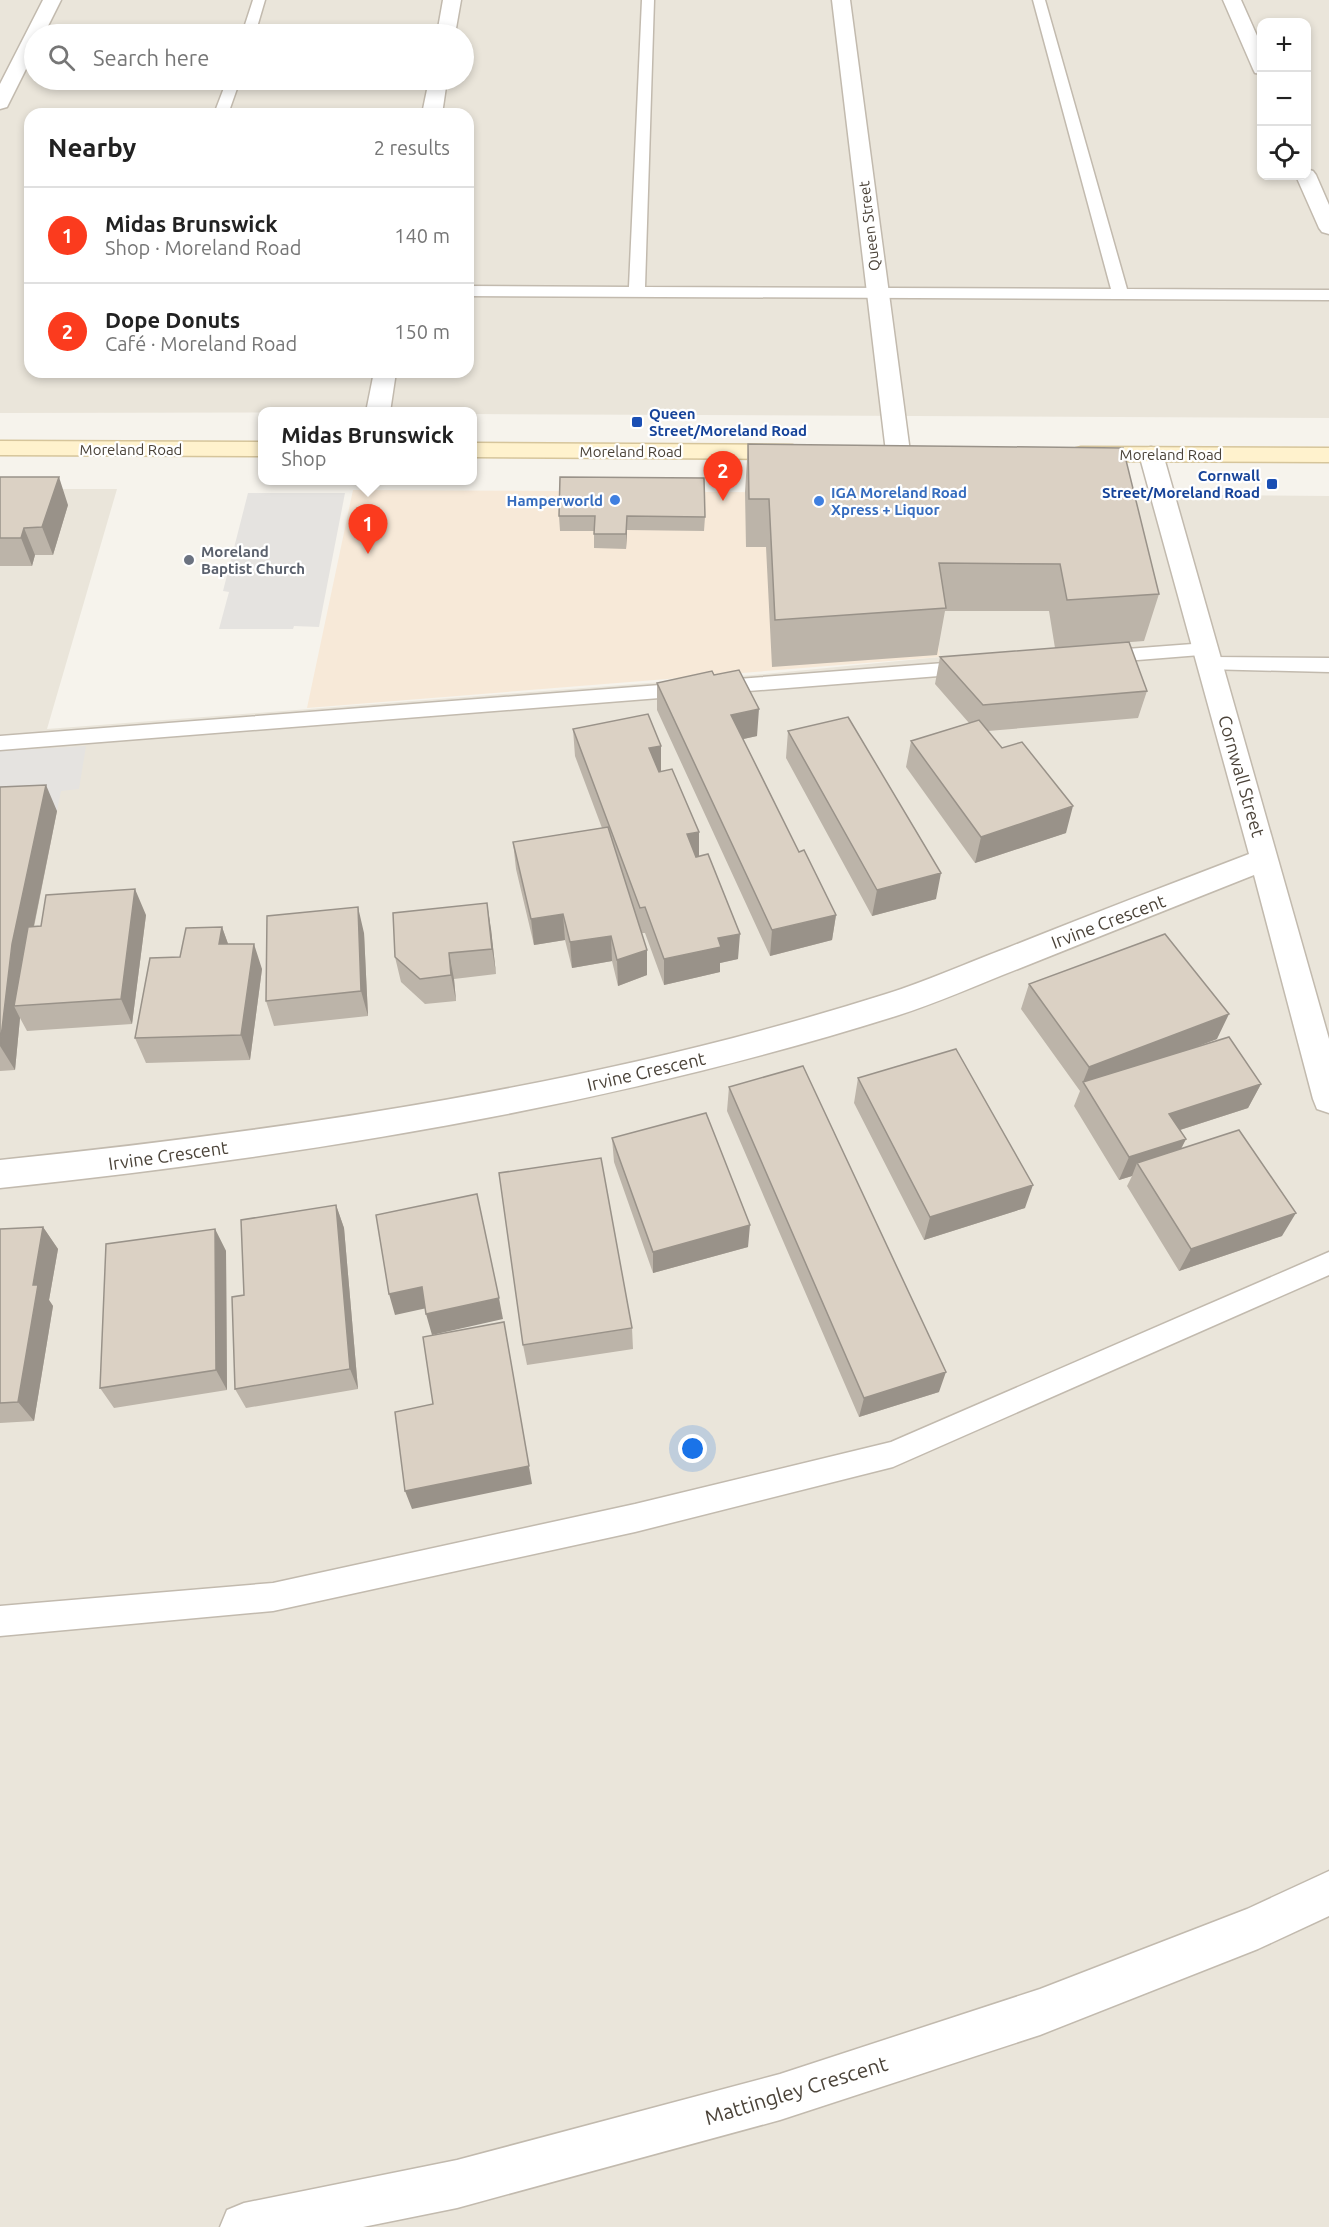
<!DOCTYPE html>
<meta charset="utf-8">
<style>
body{margin:0;font-family:Ubuntu,sans-serif;background:#f6f6f6;color:#222}
.controls{position:absolute;right:18px;top:18px;display:grid;overflow:hidden;border-radius:12px;box-shadow:0 3px 9px #0003}
.controls button{width:54px;height:54px;display:grid;place-items:center;padding:0;border:0;border-bottom:2px solid #e0e0e0;background:#fff;color:#222;font:30px sans-serif}
.you{position:absolute;left:693px;top:1449px;width:21px;height:21px;margin:-15px;border:4px solid #fff;border-radius:50%;background:#1a73e8;box-shadow:0 0 0 9px #1a73e833}
.badge{display:grid;place-items:center;width:39px;height:39px;border-radius:50%;background:#fb3b1e;color:#fff;font-size:20px;font-weight:700}
.pin{position:absolute;translate:-50% -50px;filter:drop-shadow(0 2px 3px #0008)}
.pin::after{content:'';position:absolute;top:32px;width:21px;height:18px;background:inherit;clip-path:polygon(0 0,100% 0,50% 100%)}
.popup{position:absolute;left:258px;top:407px;width:219px;height:78px;box-sizing:border-box;display:grid;place-content:center;border-radius:12px;background:#fff;filter:drop-shadow(0 2px 4px #0005);font-size:20px;white-space:nowrap;color:#767676}
.popup b{font-size:22px;color:#222}
.popup::after{content:'';position:absolute;left:50%;top:100%;margin-left:-12px;border:12px solid transparent;border-top-color:#fff}
.list{margin:0;padding:0;list-style:none}
h2{display:flex;justify-content:space-between;align-items:center;height:78px;margin:0;padding:0 24px;font-size:26px}
h2 small{font-size:20px;font-weight:400;color:#767676}
.list li{display:grid;grid-template-columns:39px 1fr auto;gap:18px;align-items:center;box-sizing:border-box;height:96px;padding:0 24px;border-top:2px solid #e0e0e0}
.list b{display:block;font-size:22px;white-space:nowrap}
.list p{margin:0;font-size:20px;white-space:nowrap;color:#767676}
.list em{font-size:20px;font-style:normal;color:#767676}
.icon{flex:none;width:33px;height:33px;fill:none;stroke:currentColor;stroke-width:2;stroke-linecap:round;stroke-linejoin:round}
.map{position:relative;flex:none;width:1329px;height:2227px;overflow:hidden}
.search{position:absolute;background:#fff;box-shadow:0 3px 9px #0003;left:24px;top:24px;width:450px;height:66px;display:flex;align-items:center;gap:15px;box-sizing:border-box;padding:0 21px;border-radius:33px;color:#767676;font-size:22px}
.panel{position:absolute;background:#fff;box-shadow:0 3px 9px #0003;left:24px;top:108px;width:450px;height:270px;border-radius:18px}
.map>svg:first-child{display:block}
</style>
<div class="map">
<svg width="1329" height="2227" viewBox="0 0 1329 2227">
<rect width="100%" height="100%" fill="#f6f3ec"/>
<!-- residential -->
<path fill="#eae5da" fill-rule="evenodd" d="M 0,0 L 1329,0 L 1329,418 L 473,414 L 473,412 L 0,413 ZM 1262,22 L 1306,22 L 1306,176 L 1262,176 ZM 34,34 L 464,34 L 464,80 L 34,80 ZM 30,114 L 468,114 L 468,372 L 30,372 Z
M 0,489 L 117,489 L 47,729 L 753,675 L 940,657 L 917,493 L 1329,496 L 1329,2227 L 0,2227 Z"/>
<!-- commercial -->
<path fill="#f7e9d8" d="M 353,490 L 917,493 L 940,657 L 307,708 Z"/>
<!-- parking -->
<path fill="#e5e3e0" d="M 248,493 L 345,493 L 319,627 L 294,626 L 293,629 L 219,629 L 229,592 L 223,591 Z
M 86,746 L 79,789 L 61,791 L 57,811 L 0,815 L 0,751 Z"/>
<g fill="none" stroke-linecap="round" stroke-linejoin="round">
<defs>
<path id="service" d="M 253,0 L 265,0 L 255,34 L 242,34 Z
M 642,0 L 654,0 L 645,287 L 1111,289 L 1033,0 L 1045,0 L 1127,289 L 1329,290 L 1329,300 L 468,296 L 468,286 L 629,287 Z
M 227,80 L 240,80 L 228,114 L 214,114 Z
M 1206,643 L 1213,644 L 1216,649 L 1213,654 L 1100,663 L 1093,662 L 1090,657 L 1093,652 L 1100,651 Z
M 1211,657 L 1329,658 L 1329,672 L 1204,669 L 1201,664 L 1204,659 Z
M 970,661 L 977,663 L 980,668 L 977,673 L 0,750 L 0,736 Z
M 1329,1252 L 1329,1275 L 893,1467 L 635,1532 L 273,1611 L 0,1636 L 0,1606 L 273,1583 L 635,1504 L 891,1442 Z"/>
<path id="minor" d="M 43,0 L 61,0 L 44,34 L 34,34 L 34,53 L 7,107 L 0,109 L 0,84 Z
M 443,0 L 461,0 L 455,34 L 437,34 Z
M 832,0 L 850,0 L 910,452 L 906,457 L 898,459 L 890,457 L 886,452 Z
M 1223,0 L 1241,0 L 1262,47 L 1262,74 L 1255,73 L 1253,69 Z
M 429,80 L 447,80 L 442,114 L 422,114 Z
M 1306,169 L 1313,171 L 1316,175 L 1329,205 L 1329,234 L 1322,232 L 1319,228 L 1296,176 L 1306,176 Z
M 374,372 L 396,372 L 390,412 L 366,412 Z
M 1151,447 L 1159,449 L 1163,454 L 1329,1039 L 1329,1113 L 1317,1109 L 1313,1099 L 1254,875 C 1176,906 1097,937 1018,969 C 977,985 937,1003 896,1016 C 604,1108 303,1156 0,1188 L 0,1160 C 298,1129 599,1085 886,994 C 927,981 967,963 1007,948 C 1087,916 1168,885 1249,854 L 1139,454 L 1143,449 Z
M 1329,1871 L 1329,1916 L 1258,1949 L 1040,2035 L 780,2120 L 457,2208 L 363,2227 L 220,2227 L 227,2210 L 244,2203 L 457,2160 L 780,2074 L 1040,1989 L 1247,1909 Z"/>
<path id="secondary" d="M 0,441 L 263,442 L 263,456 L 0,455 Z
M 473,443 L 792,445 L 800,447 L 804,452 L 800,457 L 792,459 L 473,457 Z
M 1081,447 L 1329,448 L 1329,462 L 1081,461 L 1073,459 L 1069,454 L 1073,449 Z"/>
</defs>
<!-- service casing -->
<use href="#service" stroke="#c2baae" stroke-width="3"/>
<!-- minor casing -->
<use href="#minor" stroke="#c2baae" stroke-width="3"/>
<!-- secondary casing -->
<use href="#secondary" stroke="#d6c59b" stroke-width="3"/>
<!-- service -->
<use href="#service" fill="#fff" fill-rule="evenodd"/>
<!-- minor -->
<use href="#minor" fill="#fff" fill-rule="evenodd"/>
<!-- secondary -->
<use href="#secondary" fill="#fff2cd" fill-rule="evenodd"/>
</g>
<!-- wall -->
<path fill="#bcb4a9" d="M 748,444 L 1159,594 L 1144,641 L 1055,648 L 1049,611 L 945,611 L 937,655 L 772,667 L 766,547 L 746,547 L 745,492 Z
M 0,477 L 68,505 L 53,555 L 35,555 L 32,566 L 0,566 Z
M 560,477 L 705,517 L 704,531 L 627,530 L 626,549 L 594,548 L 594,531 L 560,531 L 559,516 Z
M 940,657 L 1147,691 L 1138,718 L 988,731 L 1066,833 L 975,863 L 906,767 L 911,741 L 969,723 L 935,684 Z
M 657,683 L 757,736 L 743,739 L 799,852 L 836,915 L 832,940 L 770,956 L 657,710 Z
M 573,729 L 661,746 L 661,771 L 699,856 L 738,959 L 720,963 L 720,972 L 664,985 L 645,933 L 641,933 L 647,950 L 647,975 L 618,986 L 612,961 L 572,968 L 565,940 L 534,945 L 516,869 L 513,842 L 602,828 L 575,756 Z
M 788,731 L 936,899 L 872,916 L 786,758 Z
M 0,787 L 57,811 L 34,927 L 146,915 L 132,1024 L 27,1031 L 20,1018 L 15,1070 L 0,1071 Z
M 222,927 L 228,944 L 262,969 L 250,1060 L 146,1063 L 135,1038 L 180,957 Z
M 491,929 L 496,974 L 454,979 L 456,1001 L 425,1004 L 401,982 L 395,957 Z
M 364,933 L 368,1016 L 274,1026 L 266,1001 Z
M 1029,984 L 1217,1039 L 1190,1049 L 1261,1084 L 1248,1108 L 1180,1130 L 1186,1139 L 1181,1149 L 1282,1236 L 1179,1271 L 1127,1186 L 1132,1176 L 1119,1180 L 1074,1106 L 1080,1091 L 1021,1009 Z
M 858,1078 L 1025,1208 L 924,1240 L 854,1103 Z
M 729,1087 L 939,1392 L 859,1417 L 727,1111 Z
M 612,1138 L 748,1247 L 653,1273 L 614,1162 Z
M 336,1205 L 344,1228 L 358,1389 L 246,1408 L 235,1389 L 244,1295 Z
M 43,1227 L 58,1249 L 49,1300 L 53,1306 L 34,1421 L 0,1423 L 0,1229 Z
M 215,1229 L 226,1251 L 227,1390 L 114,1408 L 100,1388 Z
M 632,1328 L 633,1349 L 527,1365 L 523,1345 Z"/>
<!-- shaded-wall -->
<path fill="#999289" d="M 59,477 L 68,505 L 53,555 L 42,527 Z
M 627,516 L 627,530 L 626,549 L 626,534 Z
M 24,528 L 35,555 L 32,566 L 21,538 Z
M 759,709 L 757,736 L 730,742 L 731,715 Z
M 661,746 L 661,773 L 650,775 L 649,748 Z
M 46,785 L 57,811 L 25,969 L 14,1006 L 20,1018 L 15,1070 L 0,1046 L 12,944 Z
M 1073,806 L 1066,833 L 975,863 L 981,837 Z
M 699,832 L 699,858 L 687,861 L 687,834 Z
M 941,873 L 936,899 L 872,916 L 877,890 Z
M 135,889 L 146,915 L 132,1024 L 121,999 Z
M 487,903 L 491,929 L 496,974 L 492,949 Z
M 358,907 L 364,933 L 368,1016 L 361,991 Z
M 563,914 L 565,940 L 534,945 L 531,919 Z
M 836,915 L 832,940 L 770,956 L 772,930 Z
M 222,927 L 231,952 L 219,944 Z
M 740,934 L 738,959 L 720,963 L 720,972 L 664,985 L 664,959 L 718,938 Z
M 611,936 L 612,961 L 572,968 L 570,942 Z
M 254,944 L 262,969 L 250,1060 L 241,1035 Z
M 647,950 L 647,975 L 618,986 L 617,960 Z
M 449,953 L 454,979 L 456,1001 L 451,975 Z
M 1229,1014 L 1217,1039 L 1087,1088 L 1083,1082 L 1089,1067 Z
M 1261,1084 L 1248,1108 L 1158,1137 L 1169,1114 Z
M 1186,1139 L 1174,1162 L 1137,1163 L 1132,1176 L 1119,1180 L 1129,1157 Z
M 1033,1185 L 1025,1208 L 924,1240 L 930,1217 Z
M 336,1205 L 344,1228 L 358,1389 L 350,1369 Z
M 1296,1213 L 1282,1236 L 1179,1271 L 1191,1249 Z
M 750,1225 L 748,1247 L 653,1273 L 653,1252 Z
M 43,1227 L 58,1249 L 49,1300 L 53,1306 L 34,1421 L 18,1402 L 33,1285 Z
M 215,1229 L 226,1251 L 227,1390 L 216,1370 Z
M 422,1287 L 427,1308 L 395,1315 L 389,1294 Z
M 499,1298 L 503,1319 L 432,1335 L 426,1314 Z
M 504,1322 L 532,1484 L 412,1509 L 405,1491 Z
M 946,1372 L 939,1392 L 859,1417 L 864,1398 Z"/>
<!-- building -->
<path fill="#dbd1c4" stroke="#999289" stroke-width="1.5" d="M 748,444 L 1123,448 L 1159,594 L 1067,600 L 1060,564 L 939,563 L 946,608 L 775,620 L 769,499 L 749,499 Z
M 0,477 L 59,477 L 42,527 L 24,528 L 21,538 L 0,538 Z
M 560,477 L 704,478 L 705,517 L 627,516 L 626,534 L 594,534 L 595,516 L 559,516 Z
M 1129,642 L 1147,691 L 983,705 L 940,657 Z
M 739,670 L 759,709 L 731,715 L 799,852 L 804,850 L 836,915 L 772,930 L 657,683 L 712,671 L 714,675 Z
M 648,714 L 661,746 L 649,748 L 659,772 L 672,769 L 699,832 L 687,834 L 696,857 L 708,854 L 740,934 L 718,938 L 721,947 L 664,959 L 645,907 L 640,908 L 573,729 Z
M 848,717 L 941,873 L 877,890 L 788,731 Z
M 979,720 L 1002,748 L 1022,742 L 1073,806 L 981,837 L 911,741 Z
M 46,785 L 12,944 L 0,1046 L 0,787 Z
M 608,827 L 647,950 L 617,960 L 611,936 L 570,942 L 563,914 L 531,919 L 513,842 Z
M 135,889 L 121,999 L 14,1006 L 28,927 L 41,926 L 46,895 Z
M 487,903 L 492,949 L 449,953 L 451,975 L 420,979 L 395,957 L 393,913 Z
M 358,907 L 361,991 L 266,1001 L 267,916 Z
M 222,927 L 219,944 L 254,944 L 241,1035 L 135,1038 L 150,958 L 180,957 L 186,928 Z
M 1165,934 L 1229,1014 L 1089,1067 L 1029,984 Z
M 1229,1037 L 1261,1084 L 1169,1114 L 1186,1139 L 1129,1157 L 1083,1082 Z
M 956,1049 L 1033,1185 L 930,1217 L 858,1078 Z
M 803,1066 L 946,1372 L 864,1398 L 729,1087 Z
M 706,1113 L 750,1225 L 653,1252 L 612,1138 Z
M 1239,1130 L 1296,1213 L 1191,1249 L 1137,1163 Z
M 601,1158 L 632,1328 L 523,1345 L 499,1173 Z
M 477,1194 L 499,1298 L 426,1314 L 422,1287 L 389,1294 L 376,1215 Z
M 336,1205 L 350,1369 L 235,1389 L 232,1297 L 244,1295 L 241,1220 Z
M 43,1227 L 33,1285 L 38,1285 L 18,1402 L 0,1403 L 0,1229 Z
M 215,1229 L 216,1370 L 100,1388 L 106,1244 Z
M 504,1322 L 529,1466 L 405,1491 L 395,1412 L 433,1404 L 423,1337 Z"/>
<!-- markers -->
<g fill="#1a4fb4" stroke="#fff" stroke-width="2">
<rect x="631" y="416" width="12" height="12" rx="3"/>
<rect x="1266" y="478" width="12" height="12" rx="3"/>
</g>
<g fill="#3f7fe0" stroke="#fff" stroke-width="2">
<circle cx="615" cy="500" r="6"/>
<circle cx="819" cy="501" r="6"/>
</g>
<circle fill="#6b7280" stroke="#fff" stroke-width="2" cx="189" cy="560" r="6"/>
<g text-anchor="middle" dominant-baseline="central" stroke-width="4.5" stroke-linejoin="round" paint-order="stroke">
<!-- far-street labels -->
<g font-size="15" fill="#4b4339" stroke="#fff">
<text transform="translate(869 226) rotate(-97)">Queen Street</text>
<text x="131" y="449">Moreland Road</text>
<text x="631" y="451">Moreland Road</text>
<text x="1171" y="454">Moreland Road</text>
</g>
<!-- far-transit labels -->
<g font-size="15" font-weight="bold" fill="#164399" stroke="#fff" text-anchor="start">
<text x="649" y="413">Queen<tspan x="649" dy="17">Street/Moreland Road</tspan></text>
<text x="1260" y="475" text-anchor="end">Cornwall<tspan x="1260" dy="17">Street/Moreland Road</tspan></text>
</g>
<!-- far-shop labels -->
<g font-size="15" font-weight="bold" fill="#366cbe" stroke="#fff" text-anchor="start">
<text x="831" y="492">IGA Moreland Road<tspan x="831" dy="17">Xpress + Liquor</tspan></text>
<text x="603" y="500" text-anchor="end">Hamperworld</text>
</g>
<!-- far-worship labels -->
<g font-size="15" font-weight="bold" fill="#5b616d" stroke="#fff" text-anchor="start">
<text x="201" y="551">Moreland<tspan x="201" dy="17">Baptist Church</tspan></text>
</g>
<!-- street labels -->
<g font-size="18" fill="#4b4339" stroke="#fff">
<text transform="translate(1242 776) rotate(74)">Cornwall Street</text>
<text transform="translate(1108 921) rotate(-21)">Irvine Crescent</text>
<text transform="translate(646 1071) rotate(-13)">Irvine Crescent</text>
<text transform="translate(168 1155) rotate(-8)">Irvine Crescent</text>
</g>
<!-- near-street labels -->
<g font-size="21" fill="#4b4339" stroke="#fff">
<text transform="translate(796 2090) rotate(-17)">Mattingley Crescent</text>
</g>
</g>
</svg>
<div class="controls">
<button>+</button>
<button>−</button>
<button><svg class="icon" aria-label="locate" viewBox="0 0 24 24"><circle cx="12" cy="12" r="6"/><path d="M12 2v4M12 18v4M2 12h4M18 12h4"/></svg></button>
</div>
<div class="you"></div>
<div class="pin badge" style="left:368px;top:554px">1</div>
<div class="popup"><b>Midas Brunswick</b>Shop</div>
<div class="pin badge" style="left:723px;top:501px">2</div>
<div class="search"><svg class="icon" aria-label="search" viewBox="0 0 24 24"><circle cx="10" cy="10" r="6"/><path d="M15 15l6 6"/></svg>Search here</div>
<section class="panel">
<h2>Nearby<small>2 results</small></h2>
<ul class="list">
<li><span class="badge">1</span><div><b>Midas Brunswick</b><p>Shop · Moreland Road</p></div><em>140 m</em></li>
<li><span class="badge">2</span><div><b>Dope Donuts</b><p>Café · Moreland Road</p></div><em>150 m</em></li>
</ul>
</section>
</div>
